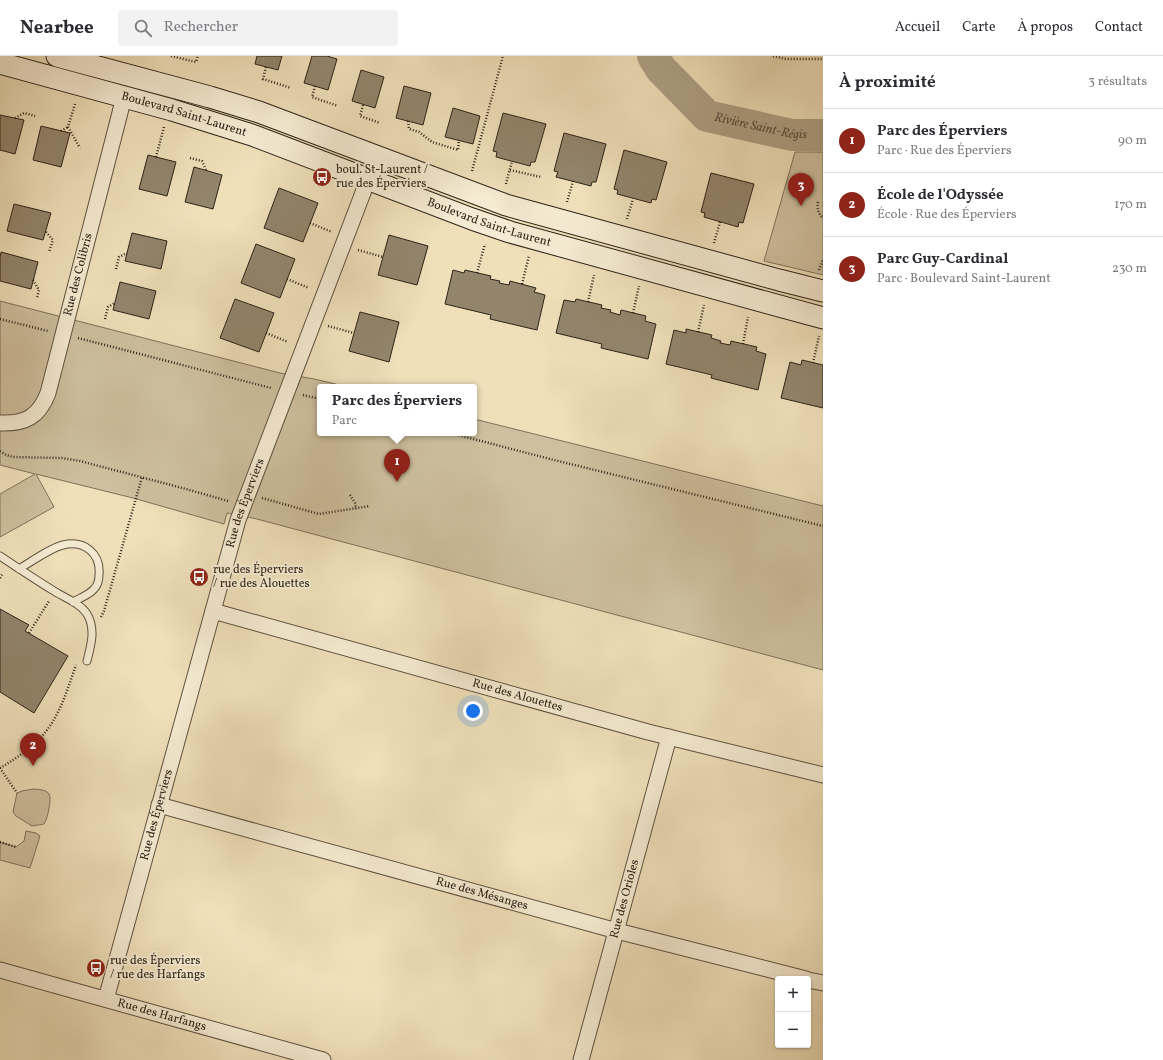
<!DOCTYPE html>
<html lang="fr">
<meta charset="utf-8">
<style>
body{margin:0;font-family:Vollkorn,serif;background:#f2f2f3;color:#2b2b33}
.controls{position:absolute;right:12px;bottom:12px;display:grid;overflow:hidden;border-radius:4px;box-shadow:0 1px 3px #0004}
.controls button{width:36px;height:36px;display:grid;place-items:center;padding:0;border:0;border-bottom:1px solid #e1e1e2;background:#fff;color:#2b2b33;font:20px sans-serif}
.you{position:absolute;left:473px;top:655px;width:14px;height:14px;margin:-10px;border:3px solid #fff;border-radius:50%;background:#1a73e8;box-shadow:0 0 0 6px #1a73e833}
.badge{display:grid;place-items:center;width:26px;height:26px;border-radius:50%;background:#8f2418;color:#fff;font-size:13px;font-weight:700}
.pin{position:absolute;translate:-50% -33px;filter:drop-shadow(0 1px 2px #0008)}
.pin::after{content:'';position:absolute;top:21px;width:14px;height:12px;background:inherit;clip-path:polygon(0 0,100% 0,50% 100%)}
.popup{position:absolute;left:317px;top:328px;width:160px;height:52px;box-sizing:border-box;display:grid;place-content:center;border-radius:4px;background:#fff;filter:drop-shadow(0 1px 3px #0005);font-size:13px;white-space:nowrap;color:#7c7c81}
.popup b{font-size:15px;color:#2b2b33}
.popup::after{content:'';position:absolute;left:50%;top:100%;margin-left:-8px;border:8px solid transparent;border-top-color:#fff}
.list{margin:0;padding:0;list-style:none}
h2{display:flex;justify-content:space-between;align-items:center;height:52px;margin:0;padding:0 16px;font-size:17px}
h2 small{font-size:13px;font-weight:400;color:#7c7c81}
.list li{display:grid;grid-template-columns:26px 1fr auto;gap:12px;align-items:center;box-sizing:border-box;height:64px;padding:0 16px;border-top:1px solid #e1e1e2}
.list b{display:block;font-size:15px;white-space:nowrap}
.list p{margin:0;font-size:13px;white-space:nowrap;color:#7c7c81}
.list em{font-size:13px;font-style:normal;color:#7c7c81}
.icon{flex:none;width:22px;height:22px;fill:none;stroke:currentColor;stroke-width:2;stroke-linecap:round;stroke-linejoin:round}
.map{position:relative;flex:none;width:823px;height:1004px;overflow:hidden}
header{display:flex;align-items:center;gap:24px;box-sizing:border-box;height:56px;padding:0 20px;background:#fff;border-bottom:1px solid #e1e1e2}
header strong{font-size:19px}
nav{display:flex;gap:22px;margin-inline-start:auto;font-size:14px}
.search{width:280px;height:36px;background:#f2f2f3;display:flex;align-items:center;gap:10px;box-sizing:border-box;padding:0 14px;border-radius:4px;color:#7c7c81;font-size:15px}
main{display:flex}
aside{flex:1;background:#fff}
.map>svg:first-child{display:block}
</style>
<header>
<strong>Nearbee</strong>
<div class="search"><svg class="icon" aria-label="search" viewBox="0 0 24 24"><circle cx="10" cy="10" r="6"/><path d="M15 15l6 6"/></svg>Rechercher</div>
<nav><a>Accueil</a><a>Carte</a><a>À propos</a><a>Contact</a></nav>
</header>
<main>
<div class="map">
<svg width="823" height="1004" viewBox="0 0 823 1004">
<rect width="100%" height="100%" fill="#efe0ba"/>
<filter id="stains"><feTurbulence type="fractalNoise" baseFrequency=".005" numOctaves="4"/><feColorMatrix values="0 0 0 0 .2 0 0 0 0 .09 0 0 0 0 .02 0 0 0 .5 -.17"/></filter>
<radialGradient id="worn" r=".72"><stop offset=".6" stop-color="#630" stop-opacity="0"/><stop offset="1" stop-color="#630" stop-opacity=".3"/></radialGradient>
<!-- green -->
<path fill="#cec09e" stroke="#7e725b" d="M 795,96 L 823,96 L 823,219 L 764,205 Z
M 0,245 L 280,317 L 314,323 L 348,331 L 320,331 L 320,377 L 474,377 L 474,363 L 823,450 L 823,614 L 253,462 L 227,457 L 224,468 L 133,442 L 36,418 L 54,451 L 0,481 L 0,438 L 35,418 L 0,409 Z
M 33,733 C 49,734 52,736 49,752 C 48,758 47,763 44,768 L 32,770 L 16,760 L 13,756 L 17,737 L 22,735 Z
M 26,775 L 36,777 L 40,780 L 30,812 L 0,804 L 0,786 L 16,791 L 24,785 Z"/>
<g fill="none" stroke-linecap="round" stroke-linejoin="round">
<!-- river -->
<path stroke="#ada083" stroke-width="32" id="s1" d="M 653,0 L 661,13 L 707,60 L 792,79 L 823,79"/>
</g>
<!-- building -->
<path fill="#92856c" stroke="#2d2318" d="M 257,0 L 282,0 L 278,14 L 255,8 Z
M 312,0 L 327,0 L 337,3 L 328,34 L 304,27 Z
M 361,14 L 384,21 L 375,52 L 352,45 Z
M 404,30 L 431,37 L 423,69 L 396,62 Z
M 453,52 L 480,60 L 473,88 L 445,81 Z
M 503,57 L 546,68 L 535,106 L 531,106 L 530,110 L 496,101 L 497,96 L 493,95 Z
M 0,59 L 24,64 L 15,98 L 0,94 Z
M 41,70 L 70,77 L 61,111 L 33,104 Z
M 564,77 L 606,88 L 596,126 L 592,126 L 591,130 L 556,121 L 558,116 L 554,115 Z
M 624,94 L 667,106 L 656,144 L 652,143 L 651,147 L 617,138 L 618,134 L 614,133 Z
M 148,99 L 176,106 L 167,140 L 139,133 Z
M 194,111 L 222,119 L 213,153 L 185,146 Z
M 711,117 L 754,128 L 743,167 L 739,166 L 738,171 L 704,161 L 705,157 L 701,156 Z
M 279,132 L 318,147 L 303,186 L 264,172 Z
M 14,148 L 51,157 L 43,184 L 7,175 Z
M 132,177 L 167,185 L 161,213 L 125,205 Z
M 389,179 L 428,190 L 417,229 L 378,219 Z
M 256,188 L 295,203 L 280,242 L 241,227 Z
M 1,196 L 38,206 L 31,233 L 0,225 L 0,202 Z
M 453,214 L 464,217 L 465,214 L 491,220 L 490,223 L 500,225 L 499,227 L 509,229 L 510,225 L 536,232 L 534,236 L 545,239 L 537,274 L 490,263 L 491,259 L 445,248 Z
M 120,226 L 156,235 L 149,263 L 113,254 Z
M 235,243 L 274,257 L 259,296 L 220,282 Z
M 576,243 L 602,249 L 601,252 L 611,254 L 610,256 L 620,259 L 621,254 L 646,260 L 645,265 L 656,268 L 648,303 L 601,292 L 602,288 L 556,277 L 564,244 L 575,246 Z
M 360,256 L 399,266 L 389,306 L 349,295 Z
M 686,273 L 712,279 L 711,282 L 721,285 L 720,287 L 730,289 L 731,285 L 757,291 L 756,295 L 766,298 L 758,334 L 711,322 L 712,319 L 666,308 L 674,274 L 686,277 Z
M 802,304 L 823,309 L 823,352 L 781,342 L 790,306 L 801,309 Z
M 0,553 L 29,569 L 25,575 L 68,600 L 34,657 L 0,636 Z"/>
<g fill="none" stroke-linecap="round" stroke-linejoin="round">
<defs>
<path id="lane" d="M 0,500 C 18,512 36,524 54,535 C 65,542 80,547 87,558 C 96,573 91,589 87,605
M 19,513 C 31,506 50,492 63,489 C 84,484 101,497 99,519 C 99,524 98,529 94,533 C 89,539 80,542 73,546"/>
<g id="street">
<path id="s2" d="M 0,367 C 25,368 39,361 48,337 L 124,41"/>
<path id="s3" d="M 213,555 L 648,676 L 823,719"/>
<path id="s4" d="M 159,749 L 617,875 L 806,923"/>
<path id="s5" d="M 0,914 L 323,1004"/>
<path d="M 808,924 L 823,927"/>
<path id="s6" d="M 106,943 L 238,464 L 377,100"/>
<path id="s7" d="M 581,1004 L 669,681"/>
</g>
<g id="secondary">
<path d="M 57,0 L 210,41 L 259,56 L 506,149 L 779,224 L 823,235"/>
<path id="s8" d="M 0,7 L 172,54 L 252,79 L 472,163 L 510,176 L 823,262"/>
</g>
</defs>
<!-- lane casing -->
<use href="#lane" stroke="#5e5240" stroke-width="9"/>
<!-- street casing -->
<use href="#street" stroke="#5e5240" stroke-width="17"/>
<!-- secondary casing -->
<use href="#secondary" stroke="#2d2318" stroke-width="23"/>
<!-- path -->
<path stroke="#2d2318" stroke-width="2.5" stroke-dasharray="1 2" stroke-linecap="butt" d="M 171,0 L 196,6 L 198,0
M 773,0 L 786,3 L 823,3
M 266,11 L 263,23 L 291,32
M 315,30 L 312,41 L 338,50
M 75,48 L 68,71 L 80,92
M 363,49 L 360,60 L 380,67
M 15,62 L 24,57 L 35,60
M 408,65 L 409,73 L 419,76 L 432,86 L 458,94 L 459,84
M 61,75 L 68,71
M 156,101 L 164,71
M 190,102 L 202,105 L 206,114
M 510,114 L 541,121
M 472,115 L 503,0
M 506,128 L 512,105
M 567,146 L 573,125
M 818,146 C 817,153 818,157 823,162
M 627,163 L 633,143
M 310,167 L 332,176
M 46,176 L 53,184 L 49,196
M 714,187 L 720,166
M 358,194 L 383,201
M 116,213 L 119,201 L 127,197
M 819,214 L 823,204
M 477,217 L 485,188
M 287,223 L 309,232
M 33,224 L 39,234 L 37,242
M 522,228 L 529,200
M 588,246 L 594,219
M 633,257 L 639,230
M 0,263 L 48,275
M 105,263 L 108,251 L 115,247
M 328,270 L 354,277
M 698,276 L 704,249
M 266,277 L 288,286
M 78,282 L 271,332
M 743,288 L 748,261
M 813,307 L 819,280
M 303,339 L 320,343
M 450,377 L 550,403 L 823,470
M 0,395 L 6,399 L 13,401 L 62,402 L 80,405 L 186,433 L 228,445
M 350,439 L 355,447 L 356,453
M 262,442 L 319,458 L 370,450
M 0,522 L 3,517
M 101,561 L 104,555 L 142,421
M 29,577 L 49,545
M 0,712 C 12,705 24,697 35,687 C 58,667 66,637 76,609
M 0,712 L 17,737
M 0,786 L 16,791"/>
<!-- lane -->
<use href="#lane" stroke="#f5ebd2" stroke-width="7"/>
<!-- street -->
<use href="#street" stroke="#f5ebd2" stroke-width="15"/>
<!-- secondary -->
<use href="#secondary" stroke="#f5ebd2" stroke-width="21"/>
</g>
<!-- icons -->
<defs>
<symbol id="bus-disc" viewBox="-11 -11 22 22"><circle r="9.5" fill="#8f2418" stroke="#f5ebd2"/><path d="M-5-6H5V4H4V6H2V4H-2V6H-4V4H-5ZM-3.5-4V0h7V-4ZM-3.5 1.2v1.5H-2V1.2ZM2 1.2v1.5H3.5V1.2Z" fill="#fff"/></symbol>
</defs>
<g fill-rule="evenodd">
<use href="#bus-disc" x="311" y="110" width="22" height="22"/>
<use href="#bus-disc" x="188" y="510" width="22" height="22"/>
<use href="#bus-disc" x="85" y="901" width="22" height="22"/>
</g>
<g text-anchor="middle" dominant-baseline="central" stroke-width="4" stroke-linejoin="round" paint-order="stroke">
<!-- street labels -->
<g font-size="12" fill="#2d2318" stroke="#f5ebd2">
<text stroke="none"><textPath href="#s8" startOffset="191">Boulevard Saint-Laurent</textPath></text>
<text stroke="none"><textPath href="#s8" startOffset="515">Boulevard Saint-Laurent</textPath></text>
<text stroke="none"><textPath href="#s2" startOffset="184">Rue des Colibris</textPath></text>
<text stroke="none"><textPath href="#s6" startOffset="515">Rue des Éperviers</textPath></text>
<text stroke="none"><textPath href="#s3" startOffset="316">Rue des Alouettes</textPath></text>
<text stroke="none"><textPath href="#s6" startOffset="191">Rue des Éperviers</textPath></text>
<text stroke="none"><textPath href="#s4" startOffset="335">Rue des Mésanges</textPath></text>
<text stroke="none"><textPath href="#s7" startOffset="167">Rue des Orioles</textPath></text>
<text stroke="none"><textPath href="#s5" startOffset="168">Rue des Harfangs</textPath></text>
</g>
<!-- poi labels -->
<g font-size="12" fill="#2d2318" stroke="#f5ebd2" text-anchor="start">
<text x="336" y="114">boul. St-Laurent /<tspan x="336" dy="14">rue des Éperviers</tspan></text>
<text x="213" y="514">rue des Éperviers<tspan x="213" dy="14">/ rue des Alouettes</tspan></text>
<text x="110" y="905">rue des Éperviers<tspan x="110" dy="14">/ rue des Harfangs</tspan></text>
</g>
<!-- water labels -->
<g font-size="13" font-style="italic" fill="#5a4f3d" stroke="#f5ebd2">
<text stroke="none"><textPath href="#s1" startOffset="136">Rivière Saint-Régis</textPath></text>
</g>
</g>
<rect width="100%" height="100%" filter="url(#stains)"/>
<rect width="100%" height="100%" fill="url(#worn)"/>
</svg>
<div class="controls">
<button>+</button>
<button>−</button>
</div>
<div class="you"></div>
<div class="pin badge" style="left:397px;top:426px">1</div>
<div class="popup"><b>Parc des Éperviers</b>Parc</div>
<div class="pin badge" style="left:33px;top:710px">2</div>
<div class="pin badge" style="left:801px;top:150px">3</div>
</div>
<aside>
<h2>À proximité<small>3 résultats</small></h2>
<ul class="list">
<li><span class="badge">1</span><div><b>Parc des Éperviers</b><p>Parc · Rue des Éperviers</p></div><em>90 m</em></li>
<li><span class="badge">2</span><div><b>École de l'Odyssée</b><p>École · Rue des Éperviers</p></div><em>170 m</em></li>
<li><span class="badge">3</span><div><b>Parc Guy-Cardinal</b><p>Parc · Boulevard Saint-Laurent</p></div><em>230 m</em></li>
</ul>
</aside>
</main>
